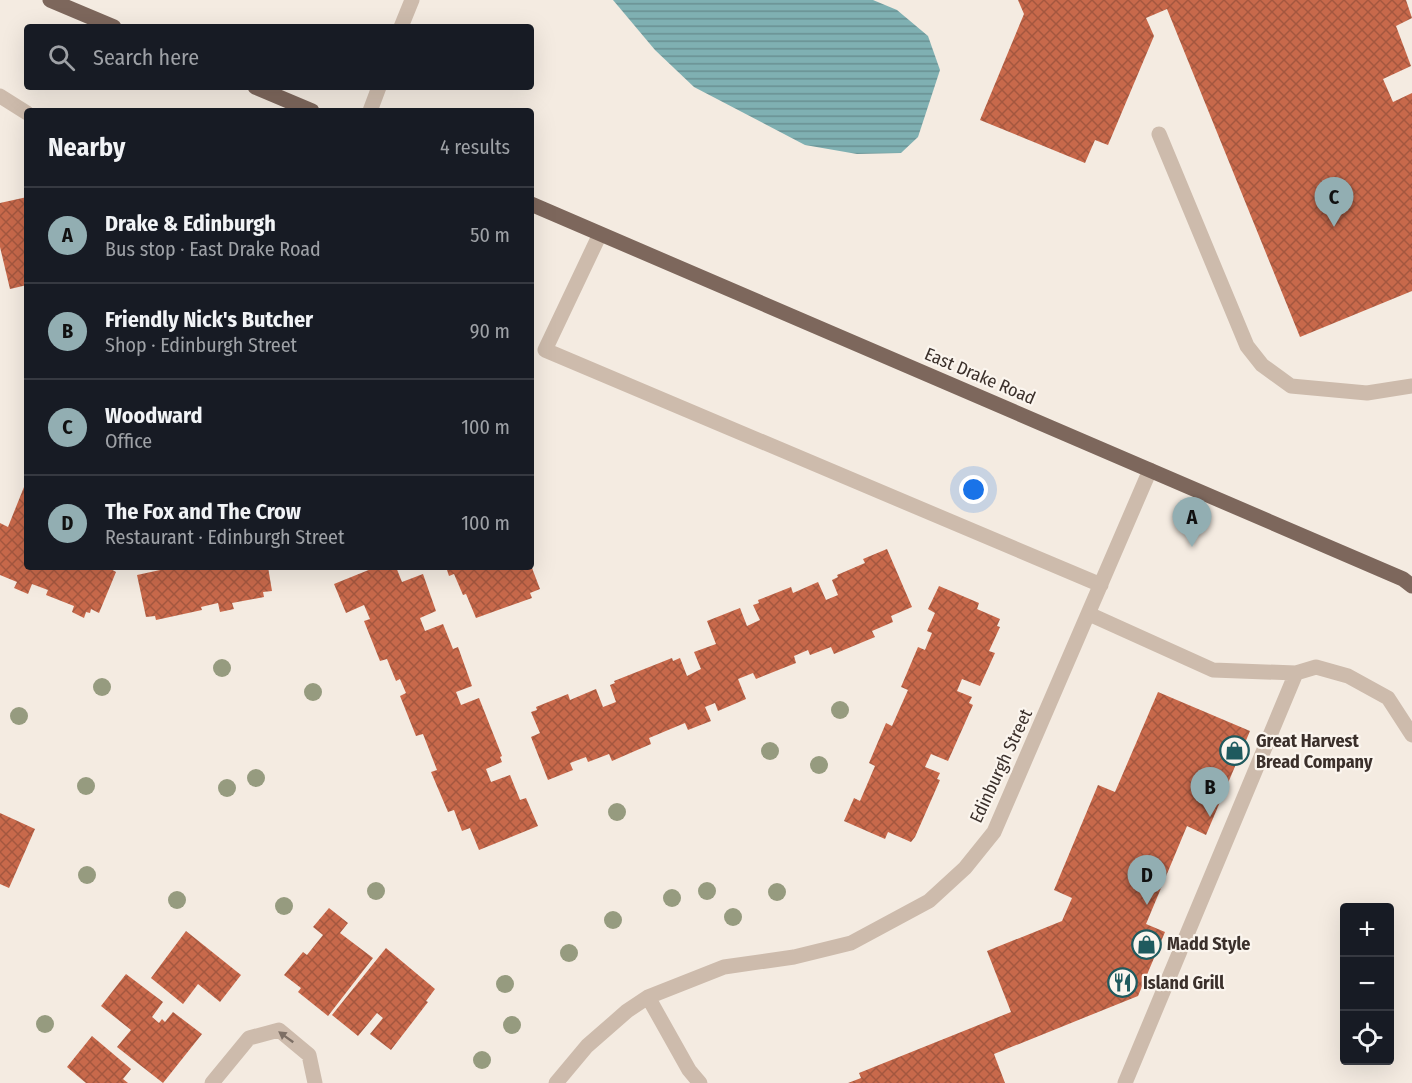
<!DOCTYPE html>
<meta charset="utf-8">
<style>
body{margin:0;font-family:"Fira Sans Condensed",sans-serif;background:#242831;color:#f1f3f6}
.controls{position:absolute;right:18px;bottom:18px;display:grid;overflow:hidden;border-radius:6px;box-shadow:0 6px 24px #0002}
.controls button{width:54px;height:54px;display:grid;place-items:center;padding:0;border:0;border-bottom:2px solid #363941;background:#171b24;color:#f1f3f6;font:30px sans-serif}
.you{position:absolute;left:974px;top:490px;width:21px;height:21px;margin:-15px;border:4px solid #fff;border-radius:50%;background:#1a73e8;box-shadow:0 0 0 9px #1a73e833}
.badge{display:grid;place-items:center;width:39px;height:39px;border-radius:50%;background:#92aeb2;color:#111;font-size:20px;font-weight:700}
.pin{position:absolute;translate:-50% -50px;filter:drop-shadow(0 2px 3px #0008)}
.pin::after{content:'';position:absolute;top:32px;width:21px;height:18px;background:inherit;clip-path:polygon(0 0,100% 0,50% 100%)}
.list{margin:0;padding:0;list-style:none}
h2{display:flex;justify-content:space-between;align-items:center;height:78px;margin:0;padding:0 24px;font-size:26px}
h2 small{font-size:20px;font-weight:400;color:#9ea1a6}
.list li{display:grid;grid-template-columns:39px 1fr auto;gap:18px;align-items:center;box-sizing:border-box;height:96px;padding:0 24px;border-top:2px solid #363941}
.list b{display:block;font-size:22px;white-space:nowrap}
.list p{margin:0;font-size:20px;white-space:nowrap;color:#9ea1a6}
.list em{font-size:20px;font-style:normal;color:#9ea1a6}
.icon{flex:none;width:33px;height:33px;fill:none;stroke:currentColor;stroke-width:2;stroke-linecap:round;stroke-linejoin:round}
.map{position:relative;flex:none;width:1412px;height:1083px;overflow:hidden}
.search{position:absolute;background:#171b24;box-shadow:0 6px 24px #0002;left:24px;top:24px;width:510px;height:66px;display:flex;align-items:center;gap:15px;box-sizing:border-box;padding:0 21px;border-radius:6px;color:#9ea1a6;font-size:22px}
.panel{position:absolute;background:#171b24;box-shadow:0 6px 24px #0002;left:24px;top:108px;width:510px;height:462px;border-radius:6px}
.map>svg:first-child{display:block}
</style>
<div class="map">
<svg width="1412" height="1083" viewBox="0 0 1412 1083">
<defs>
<pattern id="water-rules" width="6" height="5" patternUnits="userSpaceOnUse" patternTransform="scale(1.5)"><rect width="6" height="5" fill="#7fb0b2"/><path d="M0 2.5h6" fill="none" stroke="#699091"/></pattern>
<pattern id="building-cross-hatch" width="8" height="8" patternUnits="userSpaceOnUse" patternTransform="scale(1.5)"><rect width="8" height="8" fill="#c8694b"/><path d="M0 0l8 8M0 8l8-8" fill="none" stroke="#a4573f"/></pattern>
</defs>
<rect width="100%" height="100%" fill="#f4ebe1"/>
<!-- water -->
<path fill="url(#water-rules)" d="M 613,0 L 873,0 L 897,10 L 928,36 L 940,70 L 918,137 L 901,153 L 857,154 L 805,145 L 694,87 L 655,50 Z"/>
<!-- building -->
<path fill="url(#building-cross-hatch)" d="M 1018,0 L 1406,0 L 1412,18 L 1396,26 L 1411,66 L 1383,79 L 1393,102 L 1412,93 L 1412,291 L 1300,337 L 1167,9 L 1146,18 L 1154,36 L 1108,145 L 1095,140 L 1085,163 L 980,120 L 1024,14 Z
M 27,197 L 27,285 L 10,289 L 0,247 L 0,203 Z
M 24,487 L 27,488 L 27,567 L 107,567 L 116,572 L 99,613 L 91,609 L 90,613 L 86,612 L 84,618 L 72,612 L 74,606 L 46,595 L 48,590 L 32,584 L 28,594 L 14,588 L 17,582 L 0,575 L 0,523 L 8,527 Z
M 887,549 L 912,607 L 891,616 L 893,622 L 872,631 L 875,637 L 834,654 L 831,647 L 810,655 L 808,650 L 794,656 L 796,663 L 756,679 L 753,673 L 738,679 L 746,699 L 718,711 L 715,703 L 705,707 L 711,721 L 688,730 L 685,723 L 649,738 L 651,744 L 612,761 L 609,754 L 588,762 L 586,757 L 570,763 L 573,770 L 548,780 L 531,737 L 540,733 L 531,712 L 537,710 L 536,707 L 568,694 L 570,700 L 596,689 L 603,707 L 616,702 L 610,685 L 615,683 L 614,681 L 672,658 L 673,661 L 680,658 L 687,676 L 701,669 L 694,652 L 716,644 L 707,621 L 740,608 L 747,626 L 760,620 L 753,605 L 759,603 L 758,600 L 791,587 L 793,593 L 818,582 L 826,600 L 838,595 L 832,580 L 838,577 L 837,575 L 865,563 L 863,559 Z
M 174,567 L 268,567 L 272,591 L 263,592 L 264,597 L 232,603 L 234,609 L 220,612 L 218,603 L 201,607 L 202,610 L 156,620 L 155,616 L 146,617 L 137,575 Z
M 376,567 L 396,567 L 402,582 L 423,574 L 436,611 L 420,618 L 425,631 L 443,624 L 453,649 L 458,647 L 472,686 L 456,692 L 461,705 L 479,698 L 502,756 L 500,757 L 502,762 L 486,769 L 491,782 L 510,775 L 520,800 L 526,798 L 538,826 L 479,850 L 470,828 L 462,831 L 454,810 L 448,812 L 431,772 L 437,770 L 423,734 L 416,736 L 400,696 L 406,693 L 400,679 L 396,681 L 387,659 L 380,661 L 364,621 L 370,619 L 364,605 L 346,613 L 334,584 Z
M 446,567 L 523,567 L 525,570 L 532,568 L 540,589 L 530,593 L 532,598 L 476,618 L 466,594 L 463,595 L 454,574 L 449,576 Z
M 939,586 L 979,603 L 977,609 L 1000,619 L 997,626 L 1000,627 L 989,651 L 995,653 L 980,686 L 962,679 L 957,691 L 972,697 L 969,703 L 973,705 L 948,761 L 931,754 L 925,767 L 940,773 L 937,779 L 940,780 L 915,837 L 911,842 L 888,832 L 885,839 L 844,821 L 854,798 L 860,801 L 875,766 L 869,763 L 886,723 L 892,726 L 908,690 L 901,687 L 918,647 L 925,650 L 932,633 L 927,631 L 935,613 L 928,609 Z
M 1158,692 L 1250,731 L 1206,835 L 1187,826 L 1146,924 L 1165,932 L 1138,996 L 994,1054 L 1005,1083 L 848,1083 L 861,1078 L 859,1073 L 1011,1012 L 987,951 L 1062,921 L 1072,898 L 1054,890 L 1098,785 L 1115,792 Z
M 0,813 L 35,829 L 9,888 L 0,884 Z
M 329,908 L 348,923 L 340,933 L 373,958 L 328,1016 L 298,992 L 301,988 L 284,975 L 303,952 L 307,955 L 323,935 L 313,927 Z
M 186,931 L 241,975 L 220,1002 L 198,984 L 183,1004 L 151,978 Z
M 386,948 L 435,989 L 426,1001 L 428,1002 L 391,1050 L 370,1034 L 383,1018 L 377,1013 L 358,1036 L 332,1015 Z
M 126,974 L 163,1002 L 152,1017 L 159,1023 L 162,1019 L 165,1022 L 173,1012 L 202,1034 L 163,1083 L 117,1047 L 131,1030 L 101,1006 Z
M 92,1036 L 131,1069 L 123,1079 L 128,1083 L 86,1083 L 67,1067 Z"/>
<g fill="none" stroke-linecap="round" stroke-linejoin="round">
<!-- minor -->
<path stroke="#cdbbac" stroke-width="15" d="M 401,27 L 412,0
M 0,96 L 27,113
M 370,111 L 379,87
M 1159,134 L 1247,346 L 1262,365 L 1291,386 L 1367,393 L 1412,386
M 600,234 L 545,350 L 1101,585
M 1089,614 L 1213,670 L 1296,673 L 1125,1083
M 1296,673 L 1316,667 L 1348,676 L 1388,698 L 1412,735
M 648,997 L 689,1070 L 700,1083
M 212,1083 L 249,1038 L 279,1030 L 309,1055 L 315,1083
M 556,1083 L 587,1046 L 627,1011 L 648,997 L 724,967 L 794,957 L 851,943 L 929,901 L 965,868 L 994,832 L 1150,470"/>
<!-- major -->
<path stroke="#7d675c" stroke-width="15" d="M 50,0 L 114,27
M 255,87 L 312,111
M 531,204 L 1403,579 L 1412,586"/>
</g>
<!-- trees -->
<g fill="#969b7f">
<circle cx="222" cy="668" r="9"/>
<circle cx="102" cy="687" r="9"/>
<circle cx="313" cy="692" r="9"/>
<circle cx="840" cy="710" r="9"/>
<circle cx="19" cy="716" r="9"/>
<circle cx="770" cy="751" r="9"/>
<circle cx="819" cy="765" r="9"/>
<circle cx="256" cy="778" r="9"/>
<circle cx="86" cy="786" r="9"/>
<circle cx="227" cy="788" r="9"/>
<circle cx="617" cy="812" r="9"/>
<circle cx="87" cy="875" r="9"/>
<circle cx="376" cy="891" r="9"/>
<circle cx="707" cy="891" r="9"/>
<circle cx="777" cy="892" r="9"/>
<circle cx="672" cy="898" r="9"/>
<circle cx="177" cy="900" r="9"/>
<circle cx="284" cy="906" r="9"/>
<circle cx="733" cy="917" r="9"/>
<circle cx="613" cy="920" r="9"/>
<circle cx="569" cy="953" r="9"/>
<circle cx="505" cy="984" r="9"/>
<circle cx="45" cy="1024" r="9"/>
<circle cx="512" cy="1025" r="9"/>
<circle cx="482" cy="1060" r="9"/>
</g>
<!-- one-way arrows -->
<defs><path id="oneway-solid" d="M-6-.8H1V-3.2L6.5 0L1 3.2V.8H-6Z" transform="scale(1.5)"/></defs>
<use fill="#7d6f65" href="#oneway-solid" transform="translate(286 1037) rotate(-144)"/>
<!-- icons -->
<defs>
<symbol id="shop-ring" viewBox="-11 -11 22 22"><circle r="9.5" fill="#fbf5ee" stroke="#1f5a5e" stroke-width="1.5"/><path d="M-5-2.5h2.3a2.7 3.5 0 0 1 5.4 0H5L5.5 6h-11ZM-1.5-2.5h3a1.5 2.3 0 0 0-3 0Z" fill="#1f5a5e"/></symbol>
<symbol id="restaurant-ring" viewBox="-11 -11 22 22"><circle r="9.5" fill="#fbf5ee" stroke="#1f5a5e" stroke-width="1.5"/><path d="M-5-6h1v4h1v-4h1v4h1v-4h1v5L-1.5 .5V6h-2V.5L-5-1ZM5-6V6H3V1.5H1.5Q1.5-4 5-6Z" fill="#1f5a5e"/></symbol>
</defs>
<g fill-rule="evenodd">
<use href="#shop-ring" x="1218" y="734" width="33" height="33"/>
<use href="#shop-ring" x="1130" y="928" width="33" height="33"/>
<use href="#restaurant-ring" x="1106" y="966" width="33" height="33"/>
</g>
<g text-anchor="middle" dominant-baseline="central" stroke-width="4.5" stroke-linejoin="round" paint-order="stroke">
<!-- street labels -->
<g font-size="18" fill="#3b302b" stroke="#fbf5ee">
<text transform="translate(980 376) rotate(23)">East Drake Road</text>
<text transform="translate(1001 766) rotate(-65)">Edinburgh Street</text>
</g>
<!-- poi labels -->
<g font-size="18" font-weight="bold" fill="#3b302b" stroke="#fbf5ee" text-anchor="start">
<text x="1256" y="741">Great Harvest<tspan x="1256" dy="21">Bread Company</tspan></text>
<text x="1167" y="944">Madd Style</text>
<text x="1143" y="983">Island Grill</text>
</g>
</g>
</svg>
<div class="controls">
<button>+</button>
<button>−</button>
<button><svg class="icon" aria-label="locate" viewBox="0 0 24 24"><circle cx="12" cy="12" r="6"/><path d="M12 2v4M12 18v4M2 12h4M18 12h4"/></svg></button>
</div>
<div class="you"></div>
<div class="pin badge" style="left:1192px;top:547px">A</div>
<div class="pin badge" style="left:1210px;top:817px">B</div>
<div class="pin badge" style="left:1334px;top:227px">C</div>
<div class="pin badge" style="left:1147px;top:905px">D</div>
<div class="search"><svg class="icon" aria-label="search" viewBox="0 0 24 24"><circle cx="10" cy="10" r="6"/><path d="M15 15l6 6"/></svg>Search here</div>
<section class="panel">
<h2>Nearby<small>4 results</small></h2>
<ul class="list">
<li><span class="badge">A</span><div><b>Drake &amp; Edinburgh</b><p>Bus stop · East Drake Road</p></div><em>50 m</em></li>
<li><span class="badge">B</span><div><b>Friendly Nick's Butcher</b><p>Shop · Edinburgh Street</p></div><em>90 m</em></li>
<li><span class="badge">C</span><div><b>Woodward</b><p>Office</p></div><em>100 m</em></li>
<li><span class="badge">D</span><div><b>The Fox and The Crow</b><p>Restaurant · Edinburgh Street</p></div><em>100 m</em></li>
</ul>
</section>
</div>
